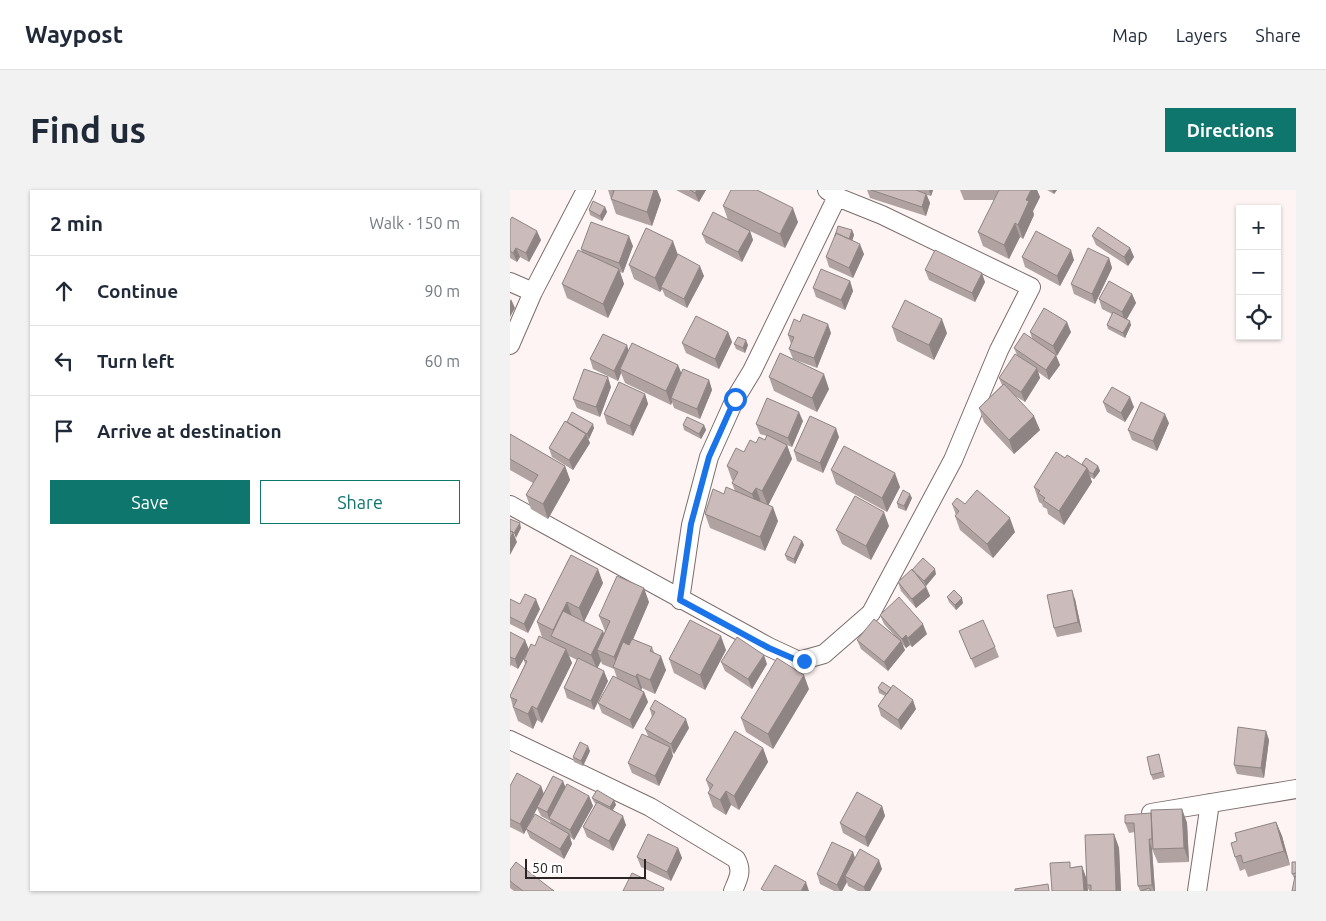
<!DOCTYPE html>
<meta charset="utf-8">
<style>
body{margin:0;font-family:Ubuntu,sans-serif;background:#f2f2f3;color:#1f2937}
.controls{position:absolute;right:15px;top:15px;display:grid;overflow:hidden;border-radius:0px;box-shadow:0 1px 4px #0004}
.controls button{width:45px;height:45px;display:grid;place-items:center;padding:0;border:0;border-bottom:1px solid #e0e1e3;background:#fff;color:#1f2937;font:25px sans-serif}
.scale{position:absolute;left:15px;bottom:12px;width:121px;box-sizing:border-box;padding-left:5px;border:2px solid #2a2524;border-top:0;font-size:14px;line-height:18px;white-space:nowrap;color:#2a2524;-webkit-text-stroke:4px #fff;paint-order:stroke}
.stop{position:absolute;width:15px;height:15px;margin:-11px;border:4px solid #1a73e8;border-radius:50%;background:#fff}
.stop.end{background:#1a73e8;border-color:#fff;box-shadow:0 1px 5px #0008}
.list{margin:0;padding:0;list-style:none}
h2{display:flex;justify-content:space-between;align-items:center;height:65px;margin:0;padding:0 20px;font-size:21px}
h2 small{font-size:16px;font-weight:400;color:#747a83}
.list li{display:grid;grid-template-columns:32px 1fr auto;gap:15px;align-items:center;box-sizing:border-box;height:70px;padding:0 20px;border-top:1px solid #e0e1e3}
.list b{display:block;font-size:19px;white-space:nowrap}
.list em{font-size:16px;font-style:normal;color:#747a83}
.actions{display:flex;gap:10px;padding:15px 20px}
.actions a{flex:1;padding:11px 0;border:1px solid #0f766e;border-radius:0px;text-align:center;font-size:18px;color:#0f766e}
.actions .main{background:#0f766e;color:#fff}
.icon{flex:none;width:28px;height:28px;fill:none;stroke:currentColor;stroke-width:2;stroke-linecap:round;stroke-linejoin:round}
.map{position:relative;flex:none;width:786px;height:701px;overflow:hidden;border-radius:0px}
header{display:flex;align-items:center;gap:30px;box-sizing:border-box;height:70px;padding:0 25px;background:#fff;border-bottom:1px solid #e0e1e3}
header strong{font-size:24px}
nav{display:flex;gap:28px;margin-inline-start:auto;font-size:18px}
.intro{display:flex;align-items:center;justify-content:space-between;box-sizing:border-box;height:120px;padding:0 30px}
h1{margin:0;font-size:35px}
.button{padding:12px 22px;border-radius:0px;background:#0f766e;color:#fff;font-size:18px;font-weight:700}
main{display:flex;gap:30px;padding:0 30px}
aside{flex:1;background:#fff;border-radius:0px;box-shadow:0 1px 4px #0004}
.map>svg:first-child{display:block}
</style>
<header>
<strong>Waypost</strong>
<nav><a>Map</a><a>Layers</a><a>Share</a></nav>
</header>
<div class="intro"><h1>Find us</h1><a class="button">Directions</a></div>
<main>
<aside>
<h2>2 min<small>Walk · 150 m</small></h2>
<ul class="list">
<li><svg class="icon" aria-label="ahead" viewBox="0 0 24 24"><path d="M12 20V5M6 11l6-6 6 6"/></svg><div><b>Continue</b></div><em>90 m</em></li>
<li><svg class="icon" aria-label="left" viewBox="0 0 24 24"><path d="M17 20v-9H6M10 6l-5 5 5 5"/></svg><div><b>Turn left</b></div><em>60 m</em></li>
<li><svg class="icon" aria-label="arrive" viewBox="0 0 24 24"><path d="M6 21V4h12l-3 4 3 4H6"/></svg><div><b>Arrive at destination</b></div></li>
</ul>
<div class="actions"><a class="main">Save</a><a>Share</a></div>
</aside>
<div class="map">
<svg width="786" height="701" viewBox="0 0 786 701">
<rect width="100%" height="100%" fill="#fef4f4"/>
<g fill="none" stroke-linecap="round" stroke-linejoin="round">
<defs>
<path id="street" d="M 0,92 L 23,102
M 0,155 L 23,102 L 76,0
M 0,315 L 259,457 L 289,471 L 314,464 L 361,423 L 443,270 L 489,160 L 521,97 L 372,25 L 327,7 L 317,0
M 170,410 L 181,335 L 199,267 L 225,209 L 242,181 L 327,7
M 0,550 L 140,617 L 226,669 C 233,681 228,689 223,701
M 641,623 L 786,599
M 687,701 L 700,613"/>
</defs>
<!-- street casing -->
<use href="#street" stroke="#7b6e6d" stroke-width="20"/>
<!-- street -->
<use href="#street" stroke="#fff" stroke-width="18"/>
</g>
<!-- wall -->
<path fill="#afa2a1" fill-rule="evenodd" d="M 98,0 L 147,0 L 151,10 L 142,36 L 106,24 Z
M 166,0 L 196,0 L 189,12 Z
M 357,0 L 423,0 L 421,6 L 417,5 L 420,13 L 416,26 L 360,8 Z
M 450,0 L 527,0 L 530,7 L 523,21 L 524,25 L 513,49 L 510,47 L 499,69 L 473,56 L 468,42 L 484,10 L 454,10 Z
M 537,0 L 547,0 L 544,4 Z
M 213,16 L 288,32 L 275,58 L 240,41 L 243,50 L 232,72 L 196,53 L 192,44 L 218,30 Z
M 95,17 L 97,22 L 92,31 L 80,25 L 79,20 Z
M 0,30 L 31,50 L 19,72 L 10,67 L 7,72 L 0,68 Z
M 342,40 L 344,45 L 342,50 L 354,64 L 343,88 L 319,77 L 316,67 Z
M 582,46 L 620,58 L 624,67 L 618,76 L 586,55 Z
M 123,56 L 113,83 L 110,82 L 114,94 L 98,128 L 57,108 L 52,94 L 72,62 L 71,59 Z
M 168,65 L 194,86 L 177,118 L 155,106 L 152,99 L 150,102 L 124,89 L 119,75 Z
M 512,67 L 564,70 L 550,96 L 515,77 Z
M 599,68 L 602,78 L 585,114 L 564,104 L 561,94 Z
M 415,80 L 475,92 L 465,112 L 419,90 Z
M 340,91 L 343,101 L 335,120 L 306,107 L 303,98 Z
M 622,104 L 626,113 L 617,129 L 621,135 L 615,148 L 598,139 L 597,135 L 602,124 L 592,119 L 589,109 Z
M 382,137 L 437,143 L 424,170 L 387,151 Z
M 218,142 L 222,152 L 209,179 L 176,163 L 172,153 Z
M 520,142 L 561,142 L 546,166 L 550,175 L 539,190 L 528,182 L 530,188 L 515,212 L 505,206 L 530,240 L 504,264 L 474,232 L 469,218 L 492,195 L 489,188 L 507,165 L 504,158 L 522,148 Z
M 321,143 L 307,178 L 283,169 L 279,159 L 281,154 L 278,145 Z
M 224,154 L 238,155 L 235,163 L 226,159 Z
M 119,161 L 171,183 L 199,190 L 202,200 L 190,229 L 164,218 L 162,212 L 161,215 L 115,193 L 111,183 L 108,191 L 83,179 L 80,169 Z
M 259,187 L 319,199 L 307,222 L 264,201 Z
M 101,197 L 90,227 L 67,218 L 63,209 Z
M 135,204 L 138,214 L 123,246 L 97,234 L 94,224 Z
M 593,212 L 624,217 L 615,232 L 597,222 Z
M 293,231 L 282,257 L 277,255 L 282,269 L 258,315 L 268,331 L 255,361 L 200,338 L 195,324 L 214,304 L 225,301 L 222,293 L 223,291 L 222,290 L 217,276 L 246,253 L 255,250 L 257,246 L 250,244 L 246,234 Z
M 57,232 L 84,238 L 79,249 L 78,249 L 80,253 L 63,280 L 42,267 L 39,258 Z
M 659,233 L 647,261 L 622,250 L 618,240 Z
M 173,235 L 194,235 L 196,240 L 191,249 L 174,240 Z
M 0,244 L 55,276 L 60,290 L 38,329 L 21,319 L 16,305 L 23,293 L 0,280 Z
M 329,247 L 313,283 L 287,271 L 284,261 Z
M 572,274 L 588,276 L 590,281 L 584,289 L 580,287 L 582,292 L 554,335 L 538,324 L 537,319 L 533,317 L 532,314 L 529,312 L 524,297 Z
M 321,280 L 390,297 L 377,322 L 326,294 Z
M 402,308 L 396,321 L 388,318 L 387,313 Z
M 442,314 L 455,314 L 505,342 L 483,368 L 450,340 L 445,326 L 446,325 Z
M 379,336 L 361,370 L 332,354 L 326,340 Z
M 292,351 L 294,355 L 285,374 L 277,370 L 275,365 Z
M 61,365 L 93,393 L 74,431 L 94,443 L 95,441 L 89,426 L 139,412 L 123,449 L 142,457 L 144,462 L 156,480 L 145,504 L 132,498 L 131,500 L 134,502 L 138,512 L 123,539 L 92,523 L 88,513 L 107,488 L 104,479 L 92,474 L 91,471 L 87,478 L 98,491 L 84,520 L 57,508 L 54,498 L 67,470 L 59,466 L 62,473 L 32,533 L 27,530 L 23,539 L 8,531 L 3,517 L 0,506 L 15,474 L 14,470 L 25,456 L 44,453 L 32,447 L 27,432 Z
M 402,380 L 426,384 L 416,396 L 420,406 L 406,418 L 391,401 L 388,392 Z
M 437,407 L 453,413 L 446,420 L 439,412 Z
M 0,409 L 10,414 L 30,419 L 18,443 L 0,434 Z
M 565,409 L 572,442 L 547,447 L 544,438 Z
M 370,425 L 417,444 L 402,457 L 400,455 L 396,458 L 392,454 L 395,460 L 378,481 L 351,459 L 347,450 L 384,445 L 374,434 Z
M 449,441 L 485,457 L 489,467 L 465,478 Z
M 0,442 L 15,450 L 19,460 L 8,479 L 1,475 L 0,477 Z
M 216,460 L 195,500 L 164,483 L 159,469 Z
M 211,472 L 257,474 L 242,499 L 215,481 Z
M 368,498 L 406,519 L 391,540 L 371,526 L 368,516 L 375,506 L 369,503 Z
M 299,499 L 263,559 L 236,542 L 231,528 Z
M 140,519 L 179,538 L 164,564 L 162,562 L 163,566 L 149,596 L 122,583 L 118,573 L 138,546 L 135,539 L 142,527 Z
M 756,541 L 759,550 L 754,588 L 727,584 L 724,575 Z
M 253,558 L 258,572 L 229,620 L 221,615 L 216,625 L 203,617 L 198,603 L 200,601 L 196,590 Z
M 80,561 L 73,576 L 64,572 L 63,567 Z
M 650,569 L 655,587 L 643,590 L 641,585 Z
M 53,591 L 55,598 L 79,606 L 83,616 L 64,650 L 60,647 L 62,654 L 54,669 L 20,648 L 16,639 L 14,644 L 0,637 L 0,596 L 31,596 L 34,604 ZM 27,618 L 31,626 L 40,631 L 41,634 L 17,638 Z
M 82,608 L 104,610 L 106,615 L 103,620 L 116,635 L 103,661 L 77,647 L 73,637 L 86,614 L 84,612 Z
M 372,616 L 375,626 L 358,657 L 333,643 L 330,633 Z
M 672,619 L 677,633 L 679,672 L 648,673 L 642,659 L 645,701 L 630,701 L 628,696 L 625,642 L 619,643 L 615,633 L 641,623 Z
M 766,632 L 772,646 L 780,675 L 738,687 L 735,679 L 730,681 L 725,667 L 727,651 Z
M 604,644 L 609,658 L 611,701 L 579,701 L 578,698 L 578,701 L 542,701 L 562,677 L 572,676 L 576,689 Z
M 168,658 L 172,668 L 161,691 L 131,677 L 127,667 Z
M 343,662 L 345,668 L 372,679 L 360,701 L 348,701 L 338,696 L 337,692 L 332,701 L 324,701 L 310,694 L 307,684 Z
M 786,672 L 786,701 L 785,688 L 784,688 L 782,684 Z
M 0,680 L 44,701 L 4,701 L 0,698 Z"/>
<!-- shaded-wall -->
<path fill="#8e8483" d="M 144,0 L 147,0 L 151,10 L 142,36 L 137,22 Z
M 187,0 L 196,0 L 189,12 L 185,3 Z
M 419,0 L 423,0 L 421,6 Z
M 521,0 L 527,0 L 530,7 L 523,21 L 524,25 L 513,49 L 508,35 L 516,10 Z
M 542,0 L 547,0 L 544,4 Z
M 416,4 L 420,13 L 416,26 L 412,17 Z
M 95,17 L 97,22 L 92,31 L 90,26 Z
M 283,18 L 288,32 L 275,58 L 270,44 Z
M 505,33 L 510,47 L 499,69 L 494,55 Z
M 342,40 L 344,45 L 341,55 L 339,50 Z
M 27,41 L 31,50 L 19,72 L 16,63 Z
M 240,41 L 243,50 L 232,72 L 228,62 Z
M 119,46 L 123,56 L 113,83 L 109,73 Z
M 163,51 L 168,65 L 151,97 L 152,99 L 150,102 L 145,88 Z
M 350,54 L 354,64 L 343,88 L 339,78 Z
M 6,58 L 10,67 L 7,72 L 3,63 Z
M 620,58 L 624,67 L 618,76 L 614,67 Z
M 561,60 L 564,70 L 550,96 L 547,86 Z
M 599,68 L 602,78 L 585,114 L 582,104 Z
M 190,76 L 194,86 L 177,118 L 174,109 Z
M 109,79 L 114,94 L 98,128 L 93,114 Z
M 472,83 L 475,92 L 465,112 L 462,103 Z
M 340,91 L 343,101 L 335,120 L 331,110 Z
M 622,104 L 626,113 L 615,132 L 612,122 Z
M 1,109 L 5,118 L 0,127 L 0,111 Z
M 432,129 L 437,143 L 424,170 L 419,155 Z
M 620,131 L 621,135 L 615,148 L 613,143 Z
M 557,132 L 561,142 L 547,166 L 543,156 Z
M 318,134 L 321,143 L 307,178 L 304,168 Z
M 218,142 L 222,152 L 209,179 L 205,169 Z
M 236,150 L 238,155 L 235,163 L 233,158 Z
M 117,155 L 120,165 L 110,179 L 111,183 L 108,191 L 104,181 Z
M 546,165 L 550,175 L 539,190 L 536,180 Z
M 168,175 L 174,189 L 161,208 L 162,212 L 161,215 L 156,201 Z
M 527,178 L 530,188 L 515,212 L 511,202 Z
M 314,184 L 319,199 L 307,222 L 302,208 Z
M 98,187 L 101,197 L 90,227 L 86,217 Z
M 199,190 L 202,200 L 190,229 L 187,219 Z
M 135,204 L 138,214 L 123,246 L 120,236 Z
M 620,207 L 624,217 L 615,232 L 611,223 Z
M 289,222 L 293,231 L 282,257 L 278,248 Z
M 655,224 L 659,233 L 647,261 L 643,251 Z
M 524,226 L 530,240 L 504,264 L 499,250 Z
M 83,234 L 84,238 L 79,249 L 77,244 Z
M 194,235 L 196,240 L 191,249 L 189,244 Z
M 326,238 L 329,247 L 313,283 L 310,273 Z
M 76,244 L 80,253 L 63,280 L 59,270 Z
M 277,255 L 282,269 L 258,316 L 252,301 Z
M 55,276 L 60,290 L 38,329 L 33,314 Z
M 588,276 L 590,281 L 584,289 L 583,284 Z
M 577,278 L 582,292 L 554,335 L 549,321 Z
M 385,283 L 390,297 L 377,322 L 372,308 Z
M 246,298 L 251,312 L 247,318 L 242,304 Z
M 400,304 L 402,308 L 396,321 L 394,316 Z
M 263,317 L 268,331 L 255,361 L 250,347 Z
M 374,322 L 379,336 L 361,370 L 356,356 Z
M 500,328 L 505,342 L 483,368 L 477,354 Z
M 10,333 L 11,338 L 6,348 L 4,343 Z
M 3,342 L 7,352 L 0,365 L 0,349 Z
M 292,351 L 294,355 L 285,374 L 284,369 Z
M 88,379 L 93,393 L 74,432 L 69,418 Z
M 425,379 L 426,384 L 416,396 L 414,391 Z
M 416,397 L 420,406 L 406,418 L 402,409 Z
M 134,398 L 139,412 L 110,480 L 108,479 L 104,467 Z
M 562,400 L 565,409 L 572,442 L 568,432 Z
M 452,408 L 453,413 L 446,420 L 445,415 Z
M 26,409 L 30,419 L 18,443 L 14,434 Z
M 57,412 L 62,426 L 45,447 L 43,440 Z
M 413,434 L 417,444 L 402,457 L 398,448 Z
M 93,441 L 98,455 L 87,460 L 91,471 L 87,479 L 81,465 Z
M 396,445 L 400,455 L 396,458 L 392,449 Z
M 211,446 L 216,460 L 195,500 L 190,485 Z
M 15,450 L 19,460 L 8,479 L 5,469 Z
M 391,451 L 395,460 L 378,481 L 374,472 Z
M 56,459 L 62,473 L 32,533 L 27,519 Z
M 254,465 L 257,474 L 242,499 L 238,489 Z
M 151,466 L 156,480 L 145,504 L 140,490 Z
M 94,481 L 98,491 L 84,520 L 81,511 Z
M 127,484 L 132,498 L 131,501 L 126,487 Z
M 294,485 L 299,499 L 263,559 L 258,544 Z
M 134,502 L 138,512 L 123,539 L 120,530 Z
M 403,510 L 406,519 L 391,540 L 388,530 Z
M 22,516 L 27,530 L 23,539 L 18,524 Z
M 176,529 L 179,538 L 164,564 L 161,554 Z
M 756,541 L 759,550 L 754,588 L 751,578 Z
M 78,556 L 80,561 L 73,576 L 71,571 Z
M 160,557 L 163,566 L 149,596 L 145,586 Z
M 253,558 L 258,572 L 229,620 L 224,606 Z
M 53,591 L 57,601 L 39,628 L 37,622 Z
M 31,596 L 34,605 L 14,644 L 10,634 Z
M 216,601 L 221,615 L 216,625 L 210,610 Z
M 79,606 L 83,616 L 64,650 L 60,640 Z
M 104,610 L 106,615 L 101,622 L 100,617 Z
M 372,616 L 375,626 L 358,657 L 355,647 Z
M 672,619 L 677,633 L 679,672 L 674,658 Z
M 113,626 L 116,635 L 103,661 L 99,651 Z
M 766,632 L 772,646 L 780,675 L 774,661 Z
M 59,644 L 62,654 L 54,669 L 50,659 Z
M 604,644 L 609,658 L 611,701 L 606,701 Z
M 639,649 L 642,659 L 645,701 L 644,701 L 642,695 Z
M 168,658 L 172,668 L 161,691 L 157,682 Z
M 343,662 L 346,672 L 335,686 L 337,692 L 332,701 L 330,701 L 327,695 Z
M 369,670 L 372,679 L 360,701 L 355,701 L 354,697 Z
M 572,676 L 577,690 L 577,695 L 578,701 L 574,701 Z
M 296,692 L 299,701 L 291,701 Z"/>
<!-- building -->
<path fill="#cbbcbb" stroke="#8e8483" d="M 102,0 L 144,0 L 137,22 L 101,9 L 104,1 Z
M 180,0 L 187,0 L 185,3 Z
M 221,0 L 247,0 L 283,18 L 270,44 L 213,16 Z
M 361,0 L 406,0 L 416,4 L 412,17 Z
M 489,0 L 521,0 L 516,10 L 519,11 L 508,35 L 505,33 L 494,55 L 468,42 Z
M 83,11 L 95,17 L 90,26 L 79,20 Z
M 203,22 L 240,41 L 228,62 L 192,44 Z
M 2,27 L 27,41 L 16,63 L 6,58 L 3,63 L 0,61 L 0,30 Z
M 81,32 L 119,46 L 109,73 L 71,59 Z
M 328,36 L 342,40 L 339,49 L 326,43 L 325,46 Z
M 588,37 L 620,58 L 614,67 L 582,46 Z
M 136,38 L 163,51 L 145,88 L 119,75 Z
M 526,41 L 561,60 L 547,86 L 512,67 Z
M 326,43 L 350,54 L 339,78 L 316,67 Z
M 578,58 L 599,68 L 582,104 L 561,94 Z
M 68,60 L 109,79 L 93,114 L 52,94 Z
M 425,60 L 472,83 L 462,103 L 415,80 Z
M 168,64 L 190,76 L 174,109 L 151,97 Z
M 311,79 L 340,91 L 331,110 L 303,98 Z
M 599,91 L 622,104 L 612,122 L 589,109 Z
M 395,110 L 432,129 L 419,155 L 382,137 Z
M 534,118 L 557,132 L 543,156 L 520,142 Z
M 603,122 L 620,131 L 613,143 L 597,135 Z
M 293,124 L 318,134 L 304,168 L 279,159 L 284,147 L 278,145 L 284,129 L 290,132 Z
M 186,126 L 218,142 L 205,169 L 172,153 Z
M 514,143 L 546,165 L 536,180 L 504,158 Z
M 93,144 L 117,155 L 104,181 L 80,169 Z
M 228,147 L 236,150 L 233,158 L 224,154 Z
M 122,153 L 168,175 L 156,201 L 110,179 Z
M 270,163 L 314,184 L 302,208 L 259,187 Z
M 505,164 L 527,178 L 511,202 L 489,188 Z
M 74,179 L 98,187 L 86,217 L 63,209 Z
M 173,179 L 199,190 L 187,219 L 161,208 Z
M 109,192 L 135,204 L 120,236 L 94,224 Z
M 494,194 L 524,226 L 499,250 L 469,218 Z
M 602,197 L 620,207 L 611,223 L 593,212 Z
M 257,208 L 289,222 L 278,248 L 246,234 Z
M 631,212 L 655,224 L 643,251 L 618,240 Z
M 62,222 L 83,234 L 77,244 L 57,232 Z
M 300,226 L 326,238 L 310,273 L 284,261 Z
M 177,227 L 194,235 L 189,244 L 173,235 Z
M 55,231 L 76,244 L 59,270 L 39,258 Z
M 0,244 L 55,276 L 33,314 L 16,305 L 28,285 L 0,269 Z
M 257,245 L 277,255 L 252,301 L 246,298 L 242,304 L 222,293 L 228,282 L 217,276 L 226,258 L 234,262 L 240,250 L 246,253 L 249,247 L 255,250 Z
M 334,256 L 385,283 L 372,308 L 321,280 Z
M 546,262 L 555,268 L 557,265 L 577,278 L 549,321 L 533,310 L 535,308 L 528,303 L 530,301 L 524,297 Z
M 576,268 L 588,276 L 583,284 L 579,282 L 577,278 L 572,274 Z
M 216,297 L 263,317 L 250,347 L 195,324 L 203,299 L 214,304 Z
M 393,300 L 400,304 L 394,316 L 387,313 Z
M 467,300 L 500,328 L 477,354 L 445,326 L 449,321 L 442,314 L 447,308 L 455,314 Z
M 345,306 L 374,322 L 356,356 L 326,340 Z
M 0,329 L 10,333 L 4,343 L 0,341 Z
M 0,341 L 3,342 L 0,349 Z
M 284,346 L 292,351 L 284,369 L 275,365 Z
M 61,365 L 88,379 L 69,418 L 57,412 L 43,440 L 27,432 Z
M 413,368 L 425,379 L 414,391 L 402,380 Z
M 402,379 L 416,397 L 402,409 L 388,392 Z
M 107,386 L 134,398 L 104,467 L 87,460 L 100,431 L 89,426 Z
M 444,400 L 452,408 L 445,415 L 437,407 Z
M 562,400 L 568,432 L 544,438 L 537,405 Z
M 15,404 L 26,409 L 14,434 L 0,427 L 0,409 L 10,414 Z
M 389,407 L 413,434 L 398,448 L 396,445 L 392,449 L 370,425 Z
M 53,421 L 93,441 L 81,465 L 41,446 Z
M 364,429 L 391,451 L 374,472 L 347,450 Z
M 180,430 L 211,446 L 190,485 L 159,469 Z
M 473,430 L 485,457 L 461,469 L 449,441 Z
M 0,442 L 15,450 L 5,469 L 0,467 Z
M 29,446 L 56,459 L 27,519 L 22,516 L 18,524 L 3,517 L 7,510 L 0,507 L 0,506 L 17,471 L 14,470 L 21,454 L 25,456 Z
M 227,447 L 254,465 L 238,489 L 211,472 Z
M 122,449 L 142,457 L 140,461 L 151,466 L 140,490 L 127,484 L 126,487 L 103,477 L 113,452 L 119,455 Z
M 68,468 L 94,481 L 81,511 L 54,498 Z
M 267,468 L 294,485 L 258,544 L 231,528 Z
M 103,486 L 134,502 L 120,530 L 88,513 Z
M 372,492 L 381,498 L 377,504 L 368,498 Z
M 383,495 L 403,510 L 388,530 L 368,516 Z
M 145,510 L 176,529 L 161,554 L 135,539 L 145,522 L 140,519 Z
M 728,537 L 756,541 L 751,578 L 724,575 Z
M 225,541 L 253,558 L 224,606 L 216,601 L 210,610 L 198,603 L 203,595 L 196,590 Z
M 132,544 L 160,557 L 145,586 L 118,573 Z
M 70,552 L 78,556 L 71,571 L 63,567 Z
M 649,564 L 653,582 L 641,585 L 637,567 Z
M 7,583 L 31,596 L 10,634 L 0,629 L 0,596 Z
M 43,586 L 53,591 L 37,622 L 27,617 Z
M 57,594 L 79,606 L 60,640 L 39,628 Z
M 87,600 L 104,610 L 100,617 L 82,608 Z
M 347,602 L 372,616 L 355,647 L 330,633 Z
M 87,612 L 113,626 L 99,651 L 73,637 Z
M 672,619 L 674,658 L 643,659 L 641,620 Z
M 641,623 L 642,649 L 639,649 L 642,695 L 628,696 L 624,633 L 615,633 L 615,625 Z
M 25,624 L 59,644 L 50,659 L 16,639 Z
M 766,632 L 774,661 L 733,673 L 731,665 L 725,667 L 721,653 L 727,651 L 725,643 Z
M 138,644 L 168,658 L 157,682 L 127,667 Z
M 604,644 L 606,701 L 581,701 L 581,695 L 577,695 L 575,645 Z
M 322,652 L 343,662 L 327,695 L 307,684 Z
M 350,659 L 369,670 L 354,697 L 335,686 Z
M 6,672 L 44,701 L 13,701 L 0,691 L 0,680 Z
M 560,672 L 560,678 L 572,676 L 574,701 L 542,701 L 540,673 Z
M 782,672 L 786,672 L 786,683 L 782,684 Z
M 265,675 L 296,692 L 291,701 L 255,701 L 251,699 Z
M 122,683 L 154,698 L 153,701 L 113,701 Z
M 785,686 L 786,687 L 786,701 L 782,701 Z
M 538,694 L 539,701 L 505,701 L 505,699 Z
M 639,698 L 641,701 L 631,701 Z"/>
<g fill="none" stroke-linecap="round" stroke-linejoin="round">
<!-- route -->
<path stroke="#1a73e8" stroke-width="6" d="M 225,209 L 199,267 L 181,334 L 170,410 L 259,458 L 289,471 L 294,471"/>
</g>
</svg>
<div class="controls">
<button>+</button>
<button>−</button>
<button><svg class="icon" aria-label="locate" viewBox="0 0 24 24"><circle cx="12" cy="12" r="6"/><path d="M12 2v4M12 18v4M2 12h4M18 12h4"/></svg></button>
</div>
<div class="scale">50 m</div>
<div class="stop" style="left:225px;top:209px"></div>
<div class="stop end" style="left:294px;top:471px"></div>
</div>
</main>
